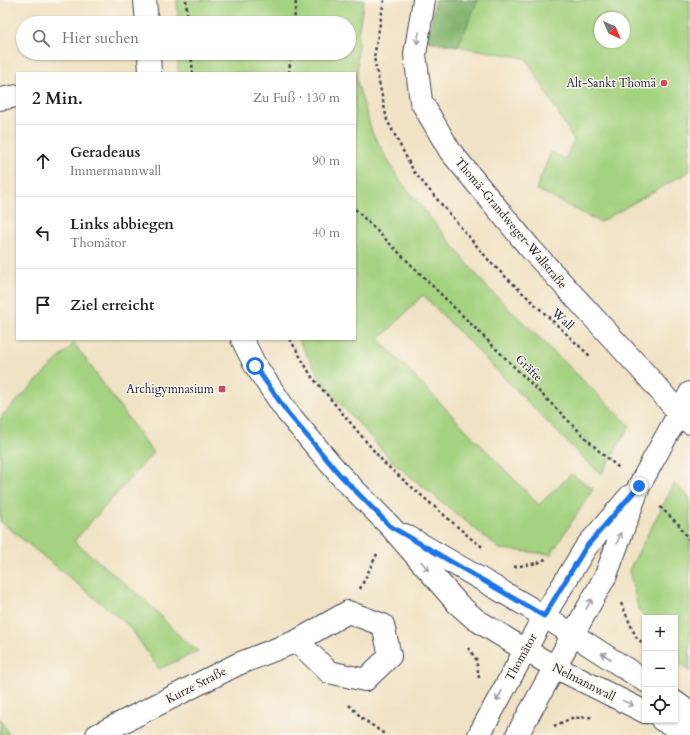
<!DOCTYPE html>
<html lang="de">
<meta charset="utf-8">
<style>
body{margin:0;font-family:Cardo,serif;background:#f6f6f6;color:#222}
.controls{position:absolute;right:12px;bottom:12px;display:grid;overflow:hidden;border-radius:0px;box-shadow:0 1px 3px #0004}
.controls button{width:36px;height:36px;display:grid;place-items:center;padding:0;border:0;border-bottom:1px solid #e0e0e0;background:#fff;color:#222;font:20px sans-serif}
.compass{position:absolute;left:594px;top:12px;width:36px;height:36px;border-radius:50%;background:#fff;box-shadow:0 1px 3px #0004;rotate:135deg}
.stop{position:absolute;width:12px;height:12px;margin:-9px;border:3px solid #1a73e8;border-radius:50%;background:#fff}
.stop.end{background:#1a73e8;border-color:#fff;box-shadow:0 1px 4px #0008}
.list{margin:0;padding:0;list-style:none}
h2{display:flex;justify-content:space-between;align-items:center;height:52px;margin:0;padding:0 16px;font-size:17px}
h2 small{font-size:13px;font-weight:400;color:#767676}
.list li{display:grid;grid-template-columns:26px 1fr auto;gap:12px;align-items:center;box-sizing:border-box;height:72px;padding:0 16px;border-top:1px solid #e0e0e0}
.list b{display:block;font-size:15px;white-space:nowrap}
.list p{margin:0;font-size:13px;white-space:nowrap;color:#767676}
.list em{font-size:13px;font-style:normal;color:#767676}
.icon{flex:none;width:22px;height:22px;fill:none;stroke:currentColor;stroke-width:2;stroke-linecap:round;stroke-linejoin:round}
.map{position:relative;flex:none;width:690px;height:735px;overflow:hidden}
.search{position:absolute;background:#fff;box-shadow:0 1px 3px #0004;left:16px;top:16px;width:340px;height:44px;display:flex;align-items:center;gap:10px;box-sizing:border-box;padding:0 14px;border-radius:22px;color:#767676;font-size:15px}
.panel{position:absolute;background:#fff;box-shadow:0 1px 3px #0004;left:16px;top:72px;width:340px;height:268px;border-radius:0px}
.map>svg:first-child{display:block}
</style>
<div class="map">
<svg width="690" height="735" viewBox="0 0 690 735">
<rect width="100%" height="100%" fill="#fbf7ec"/>
<filter id="ink" filterUnits="userSpaceOnUse"><feTurbulence type="fractalNoise" baseFrequency=".025" numOctaves="2"/><feDisplacementMap in="SourceGraphic" scale="8" xChannelSelector="R" yChannelSelector="G"/><feConvolveMatrix kernelMatrix="1 2 1 2 8 2 1 2 1" color-interpolation-filters="sRGB"/></filter>
<filter id="wash" filterUnits="userSpaceOnUse"><feTurbulence type="fractalNoise" baseFrequency=".012" numOctaves="4" result="noise"/><feDisplacementMap in="SourceGraphic" scale="16" xChannelSelector="R" yChannelSelector="G"/><feGaussianBlur stdDeviation="0.9" result="paint"/><feColorMatrix in="noise" values="0 0 0 0 0 0 0 0 0 0 0 0 0 0 0 0 0 1.4 0 .05"/><feComposite in="paint" operator="in"/></filter>
<g filter="url(#wash)">
<rect width="100%" height="100%" fill="#f0e2c4"/>
<!-- green -->
<path fill="#a4d280" stroke="#637a5e" fill-rule="evenodd" d="M 177,0 L 364,0 L 358,33 L 357,82 L 372,132 L 398,178 L 485,285 L 630,426 L 601,474 L 586,461 L 423,295 L 379,340 L 539,505 L 571,474 L 593,489 L 551,554 L 500,549 L 395,464 L 326,388 L 298,339 L 355,339 L 355,73 L 178,73 L 178,53 L 349,53 L 349,23 L 178,23 Z
M 435,0 L 690,0 L 690,171 L 600,222 L 536,189 L 551,152 L 565,159 L 574,140 L 526,58 L 428,41 ZM 600,18 L 624,18 L 624,42 L 600,42 Z
M 74,343 L 153,453 L 74,541 L 149,604 L 182,639 L 198,651 L 159,669 L 129,626 L 0,521 L 0,418 Z
M 674,484 L 690,498 L 690,672 L 675,659 L 675,618 L 645,618 L 638,608 L 629,570 Z
M 0,718 L 9,735 L 0,735 Z"/>
<!-- forest -->
<path fill="#83b46e" stroke="#526b54" d="M 435,0 L 478,0 L 458,46 L 428,41 Z"/>
</g>
<g filter="url(#ink)">
<g fill="none" stroke-linecap="round" stroke-linejoin="round">
<defs>
<path id="street" d="M 424,0 L 415,54 L 421,101 L 450,151 L 529,247 L 649,378 L 679,413 L 690,423
M 0,99 L 17,96
M 544,616 L 586,547 L 630,496
M 555,667 L 606,575 L 639,486 L 690,393
M 97,735 L 238,664 L 297,641 L 348,612 L 383,625 L 390,656 L 365,680 L 329,672 L 297,641"/>
<path id="secondary" d="M 145,0 L 147,23
M 149,53 L 150,73
M 242,339 L 255,365 L 287,412 L 340,475 L 390,526 L 458,604 L 475,619 L 525,650 L 555,667 L 645,712
M 405,535 L 544,616 L 645,681
M 675,702 L 690,713
M 662,720 L 690,734
M 479,735 L 544,616
M 517,735 L 555,667"/>
</defs>
<!-- street casing -->
<use href="#street" stroke="#413f50" stroke-width="24"/>
<!-- secondary casing -->
<use href="#secondary" stroke="#413f50" stroke-width="24"/>
<!-- path -->
<path stroke="#413f50" stroke-width="2.5" stroke-dasharray="3 3" stroke-linecap="butt" d="M 186,0 L 188,23
M 384,0 L 374,58 L 387,120 L 414,172 L 492,264 L 591,357
M 294,23 L 296,0
M 191,53 L 193,73
M 289,73 L 291,53
M 355,209 L 601,453 L 619,468
M 290,339 L 312,377 L 385,464 L 474,541 L 484,548
M 660,507 L 679,525 L 690,541
M 514,567 L 538,563 L 547,558
M 360,589 L 378,552
M 621,603 L 636,637 L 645,645
M 468,648 L 476,659 L 479,678
M 349,705 L 363,719 L 386,735
M 554,726 L 572,718 L 592,717"/>
<!-- street -->
<use href="#street" stroke="#fff" stroke-width="22"/>
<!-- secondary -->
<use href="#secondary" stroke="#fff" stroke-width="22"/>
</g>
<!-- one-way arrows -->
<defs><path id="oneway-shaft" d="M-6 0H5M1.5-3L5.5 0L1.5 3" fill="none" stroke-width="1.6" stroke-linecap="round" stroke-linejoin="round"/></defs>
<g stroke="#9c9ca7">
<use href="#oneway-shaft" transform="translate(418 38) rotate(100)"/>
<use href="#oneway-shaft" transform="translate(619 538) rotate(-69)"/>
<use href="#oneway-shaft" transform="translate(425 566) rotate(49)"/>
<use href="#oneway-shaft" transform="translate(589 604) rotate(-61)"/>
<use href="#oneway-shaft" transform="translate(606 656) rotate(-147)"/>
<use href="#oneway-shaft" transform="translate(499 696) rotate(119)"/>
<use href="#oneway-shaft" transform="translate(628 703) rotate(26)"/>
</g>
</g>
<g fill="none" stroke-linecap="round" stroke-linejoin="round" filter="url(#ink)">
<!-- route -->
<path stroke="#1a73e8" stroke-width="5" d="M 255,366 L 287,412 L 340,475 L 390,526 L 544,616 L 586,547 L 639,486"/>
</g>
<!-- markers -->
<g fill="#d1495b" stroke="#fbf7ec" stroke-width="1.5">
<circle cx="664" cy="83" r="4"/>
<rect x="218" y="385" width="8" height="8" rx="2"/>
</g>
<g text-anchor="middle" dominant-baseline="central" stroke-width="3" stroke-linejoin="round" paint-order="stroke">
<!-- poi labels -->
<g font-size="12" fill="#22223b" stroke="#fbf7ec" text-anchor="end">
<text x="656" y="83">Alt-Sankt Thomä</text>
<text x="214" y="389">Archigymnasium</text>
</g>
<!-- street labels -->
<g font-size="12" fill="#22223b" stroke="#fbf7ec">
<text transform="translate(511 223) rotate(50)">Thomä-Grandweger-Wallstraße</text>
<text transform="translate(563 319) rotate(43)">Wall</text>
<text transform="translate(529 368) rotate(45)">Gräfte</text>
<text transform="translate(521 657) rotate(-61)">Thomätor</text>
<text transform="translate(584 682) rotate(27)">Nelmannwall</text>
<text transform="translate(196 685) rotate(-27)">Kurze Straße</text>
</g>
</g>
</svg>
<div class="controls">
<button>+</button>
<button>−</button>
<button><svg class="icon" aria-label="locate" viewBox="0 0 24 24"><circle cx="12" cy="12" r="6"/><path d="M12 2v4M12 18v4M2 12h4M18 12h4"/></svg></button>
</div>
<svg class="compass" viewBox="-18 -18 36 36"><path d="M0-13l5 13h-10z" fill="#e53935"/><path d="M0 13l5-13h-10z" fill="#767676"/></svg>
<div class="stop" style="left:255px;top:366px"></div>
<div class="stop end" style="left:639px;top:486px"></div>
<div class="search"><svg class="icon" aria-label="search" viewBox="0 0 24 24"><circle cx="10" cy="10" r="6"/><path d="M15 15l6 6"/></svg>Hier suchen</div>
<section class="panel">
<h2>2 Min.<small>Zu Fuß · 130 m</small></h2>
<ul class="list">
<li><svg class="icon" aria-label="ahead" viewBox="0 0 24 24"><path d="M12 20V5M6 11l6-6 6 6"/></svg><div><b>Geradeaus</b><p>Immermannwall</p></div><em>90 m</em></li>
<li><svg class="icon" aria-label="left" viewBox="0 0 24 24"><path d="M17 20v-9H6M10 6l-5 5 5 5"/></svg><div><b>Links abbiegen</b><p>Thomätor</p></div><em>40 m</em></li>
<li><svg class="icon" aria-label="arrive" viewBox="0 0 24 24"><path d="M6 21V4h12l-3 4 3 4H6"/></svg><div><b>Ziel erreicht</b></div></li>
</ul>
</section>
</div>
